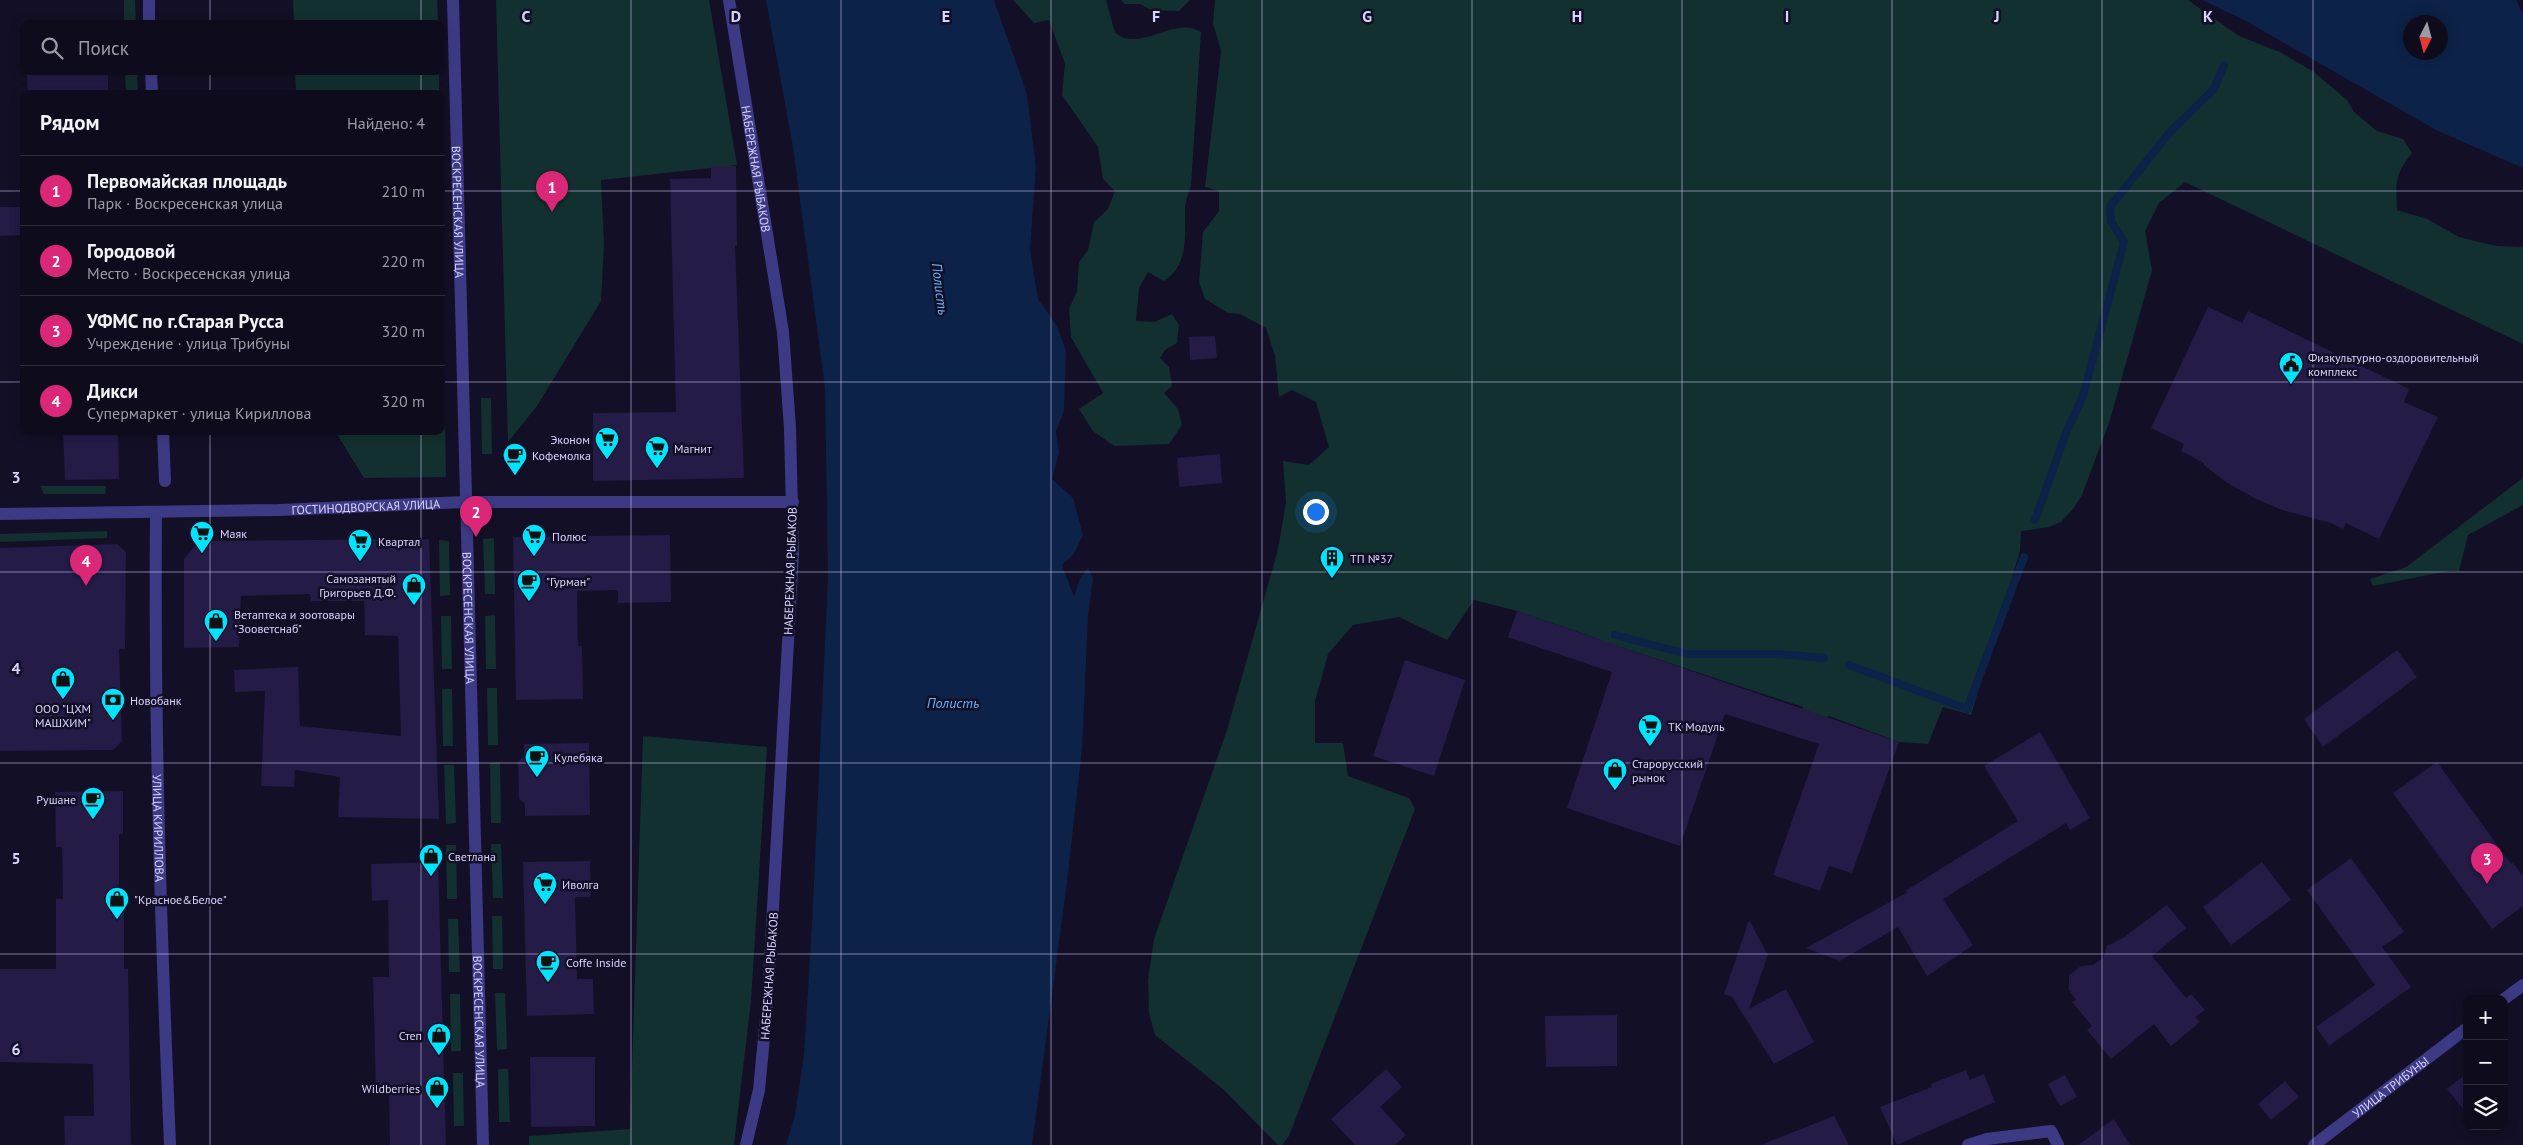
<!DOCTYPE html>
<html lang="ru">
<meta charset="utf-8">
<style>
body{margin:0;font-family:"PT Sans",sans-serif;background:#1c1929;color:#f1f3f6}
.controls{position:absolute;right:15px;bottom:15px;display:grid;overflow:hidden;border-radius:10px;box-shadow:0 2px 12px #0003}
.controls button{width:45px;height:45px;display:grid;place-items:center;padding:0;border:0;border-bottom:1px solid #2e2b3b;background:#0e0b1c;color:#f1f3f6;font:25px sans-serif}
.compass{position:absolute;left:2403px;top:15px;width:45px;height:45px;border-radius:50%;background:#0e0b1c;box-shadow:0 2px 12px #0003;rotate:186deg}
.you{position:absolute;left:1315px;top:511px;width:18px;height:18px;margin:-12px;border:4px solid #fff;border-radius:50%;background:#1a73e8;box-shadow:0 0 0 8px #1a73e833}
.badge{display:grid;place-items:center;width:32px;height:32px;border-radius:50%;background:#db2777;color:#fff;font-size:16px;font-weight:700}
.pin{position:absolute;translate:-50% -41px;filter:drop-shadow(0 1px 2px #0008)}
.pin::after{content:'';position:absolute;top:26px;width:18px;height:15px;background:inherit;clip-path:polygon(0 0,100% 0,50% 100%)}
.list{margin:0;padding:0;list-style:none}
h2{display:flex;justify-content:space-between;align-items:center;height:65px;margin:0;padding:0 20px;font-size:21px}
h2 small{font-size:16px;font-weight:400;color:#9b9ba3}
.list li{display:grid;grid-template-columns:32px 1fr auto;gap:15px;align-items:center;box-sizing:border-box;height:70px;padding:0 20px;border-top:1px solid #2e2b3b}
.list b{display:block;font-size:19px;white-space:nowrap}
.list p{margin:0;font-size:16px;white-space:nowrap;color:#9b9ba3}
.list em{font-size:16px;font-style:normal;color:#9b9ba3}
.icon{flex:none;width:28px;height:28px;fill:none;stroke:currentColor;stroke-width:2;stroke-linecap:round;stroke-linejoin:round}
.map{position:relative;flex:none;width:2523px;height:1145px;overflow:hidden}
.search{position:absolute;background:#0e0b1c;box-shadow:0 2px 12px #0003;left:20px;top:20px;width:425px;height:55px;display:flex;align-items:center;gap:12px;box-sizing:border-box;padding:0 18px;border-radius:10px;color:#9b9ba3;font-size:19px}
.panel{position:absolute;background:#0e0b1c;box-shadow:0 2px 12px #0003;left:20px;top:90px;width:425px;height:345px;border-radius:10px}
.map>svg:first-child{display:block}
</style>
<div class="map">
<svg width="2523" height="1145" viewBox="0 0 2523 1145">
<rect width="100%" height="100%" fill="#130f26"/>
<!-- green -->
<path fill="#12302f" d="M 124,0 L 135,0 L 136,24 L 124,24 Z
M 293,0 L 437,0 L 438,24 L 294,24 Z
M 496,0 L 709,0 L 737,165 L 601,180 L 604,244 L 601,301 L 537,406 L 508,442 Z
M 1013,0 L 1106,0 L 1115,33 C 1119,35 1125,39 1129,39 C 1154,41 1178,18 1201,32 L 1191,186 C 1189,193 1185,202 1185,209 C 1185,235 1189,265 1164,281 L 1148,272 L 1139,288 L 1136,321 L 1154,322 L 1172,314 L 1179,325 L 1177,343 L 1165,350 L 1160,358 L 1169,367 L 1172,386 L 1164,393 L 1178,409 L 1182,425 L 1169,444 L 1114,446 L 1093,431 L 1079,409 L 1103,393 L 1071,337 L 1069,309 L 1077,291 L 1079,262 L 1088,250 L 1094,222 L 1108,209 L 1115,191 L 1103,179 L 1098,147 L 1062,95 L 1065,64 L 1049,20 L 1034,23 Z
M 1121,0 L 1190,0 L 1179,11 L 1151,10 L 1140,4 L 1125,4 Z
M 1215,0 L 2188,0 L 2239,36 L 2280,52 L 2314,72 L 2347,100 L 2354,112 L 2377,131 L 2403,139 L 2412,153 C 2394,176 2396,182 2397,210 L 2427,219 L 2459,237 L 2496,246 L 2523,247 L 2523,344 L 2185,182 L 2159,203 L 2145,231 L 2152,270 L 2110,420 L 2082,495 L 2073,509 L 2061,522 L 2049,527 L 2021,531 L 2020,551 L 1971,715 L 1943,707 L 1928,744 L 1899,742 L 1829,716 L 1794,736 L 1803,707 L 1621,647 L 1612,672 L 1588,664 L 1596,638 L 1517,611 L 1478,601 L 1474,600 L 1447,640 L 1399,617 L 1353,625 L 1328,654 L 1315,701 L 1315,743 L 1343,743 L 1348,776 L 1409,798 L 1415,809 L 1289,1136 L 1282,1145 L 1278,1145 L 1223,1089 L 1155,1035 L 1149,1013 L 1148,980 L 1154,939 L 1227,730 L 1278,549 L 1286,503 L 1283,461 L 1309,465 L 1329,447 L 1316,402 L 1292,390 L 1279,397 L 1275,356 L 1266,328 L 1240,314 L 1228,313 L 1205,299 L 1199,282 L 1203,232 L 1219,211 L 1219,191 L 1205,187 L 1221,51 L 1213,23 Z
M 125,71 L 137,71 L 138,94 L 126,94 Z
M 295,71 L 439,71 L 439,94 L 296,94 Z
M 441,207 L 446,477 L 364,478 L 335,431 L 441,431 Z
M 481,398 L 491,398 L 492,454 L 482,454 Z
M 2523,478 L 2523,505 L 2468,535 L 2459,571 L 2448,571 L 2373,586 L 2370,579 L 2406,567 Z
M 40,486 L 106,486 L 105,494 L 44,494 Z
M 107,531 L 107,538 L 0,542 L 0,534 Z
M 494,538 L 495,594 L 485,594 L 483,539 Z
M 439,540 L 449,541 L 450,595 L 440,596 Z
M 495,615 L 496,669 L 486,669 L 485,616 Z
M 441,616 L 451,616 L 452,669 L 442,669 Z
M 487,688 L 497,688 L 498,745 L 488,745 Z
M 442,689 L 452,689 L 453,746 L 443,746 Z
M 643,736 L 767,747 L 751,1001 L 734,1145 L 529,1145 L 529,1136 L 630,1129 Z
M 500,762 L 501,823 L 491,823 L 490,763 Z
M 444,765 L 454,765 L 456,823 L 446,824 Z
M 491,844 L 501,844 L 503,898 L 493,898 Z
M 446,845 L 456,845 L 457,899 L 447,899 Z
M 492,916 L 502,916 L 503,969 L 493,969 Z
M 448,919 L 458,919 L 460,972 L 449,972 Z
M 495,993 L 505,993 L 507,1049 L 497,1050 Z
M 450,994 L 460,994 L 461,1051 L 451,1051 Z
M 498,1069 L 508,1069 L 510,1122 L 499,1122 Z
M 453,1073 L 463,1073 L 464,1126 L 454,1126 Z"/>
<!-- water -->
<path fill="#0c2248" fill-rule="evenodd" d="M 766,0 L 994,0 L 1027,94 L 1036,167 L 1030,249 L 1038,299 L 1057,326 L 1066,351 L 1064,411 L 1056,431 L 1059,453 L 1052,479 L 1073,498 L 1083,535 L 1074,554 L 1062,565 L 1074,597 L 1080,579 L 1088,567 L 1093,578 L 1088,616 L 1082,748 L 1067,882 L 1032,1145 L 786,1145 L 795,1115 L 804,1055 L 812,925 L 828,577 L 825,388 L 793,147 Z
M 2202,0 L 2516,0 L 2523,14 L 2523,168 L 2436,130 L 2244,20 ZM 2410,22 L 2440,22 L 2440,52 L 2410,52 Z"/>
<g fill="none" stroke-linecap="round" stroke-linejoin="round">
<!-- stream -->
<path stroke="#0c2248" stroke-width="8" d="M 2035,520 L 2066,433 L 2083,396 L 2124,242 L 2111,221 L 2110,207 L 2170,132 L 2214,89 L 2224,65
M 1615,635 L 1687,654 L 1777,654 L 1824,658
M 1849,665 L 1967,709 L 2024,557"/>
</g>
<!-- building -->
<path fill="#241b47" d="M 27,71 L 108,71 L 108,94 L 28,94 Z
M 711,166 L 736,166 L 737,246 L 735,246 L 744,478 L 593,481 L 593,413 L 676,412 L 670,179 L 711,178 Z
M 0,207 L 24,207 L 24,235 L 0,236 Z
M 2208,307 L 2242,323 L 2248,311 L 2409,389 L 2404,402 L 2438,417 L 2379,539 L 2346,523 L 2343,529 L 2331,523 L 2282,510 L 2254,498 L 2226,482 L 2204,465 L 2204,463 L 2181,451 L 2184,444 L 2151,428 Z
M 1215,336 L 1217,358 L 1190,360 L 1189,337 Z
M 63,431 L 118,431 L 119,479 L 65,480 Z
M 1220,454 L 1222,483 L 1179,487 L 1177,458 Z
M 670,535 L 671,602 L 618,603 L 618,590 L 577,591 L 578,646 L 582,646 L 583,699 L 516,700 L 513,537 Z
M 429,539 L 439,819 L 338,817 L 340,777 L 295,770 L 294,787 L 261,786 L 265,691 L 235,692 L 234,670 L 298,667 L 300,726 L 401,736 L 398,636 L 365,635 L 364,601 L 311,601 L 310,594 L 241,596 L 239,647 L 184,648 L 184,559 L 199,541 Z
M 117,544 L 126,552 L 125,649 L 119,649 L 122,741 L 113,750 L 0,751 L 0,548 Z
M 1517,611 L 1899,742 L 1852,873 L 1829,866 L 1820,891 L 1773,875 L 1819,744 L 1725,714 L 1680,846 L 1567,808 L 1612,672 L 1508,637 Z
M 2397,650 L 2417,677 L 2323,747 L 2304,719 Z
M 1405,660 L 1465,680 L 1434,776 L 1373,756 Z
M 2040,732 L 2090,818 L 2070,830 L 2066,823 L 1943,899 L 1973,945 L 1927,976 L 1898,927 L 1840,961 L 1806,948 L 1908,892 L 1905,891 L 2018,821 L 1984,766 Z
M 589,743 L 590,815 L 525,816 L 525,804 L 519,799 L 518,762 L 524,756 L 524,744 Z
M 2437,762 L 2511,864 L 2513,863 L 2523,876 L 2523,906 L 2492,929 L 2393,793 Z
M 123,791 L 123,834 L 119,834 L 119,911 L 124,911 L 124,969 L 128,969 L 131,1145 L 65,1145 L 64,1116 L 94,1116 L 93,1064 L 0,1062 L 0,969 L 56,969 L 56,899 L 63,899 L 62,847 L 56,847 L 55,792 Z
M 2351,858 L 2404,932 L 2382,947 L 2411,987 L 2329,1046 L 2316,1027 L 2375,985 L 2307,890 Z
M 590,861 L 591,897 L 575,897 L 577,979 L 593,979 L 594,1014 L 527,1016 L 523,862 Z
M 438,862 L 446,1145 L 390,1145 L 389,1094 L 376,1095 L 373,977 L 389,977 L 388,900 L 372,901 L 371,864 Z
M 2262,862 L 2291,900 L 2231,945 L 2203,907 Z
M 2167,905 L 2186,928 L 2152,956 L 2186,998 L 2191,994 L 2205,1010 L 2195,1017 L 2200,1022 L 2171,1046 L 2154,1024 L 2111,1059 L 2087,1030 L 2092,1026 L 2072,1002 L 2076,1000 L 2069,990 L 2069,975 L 2081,966 L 2093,965 L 2103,958 L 2107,946 L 2123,938 Z
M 1749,920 L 1768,955 L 1749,1009 L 1786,989 L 1814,1042 L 1774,1064 L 1732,997 L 1724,994 Z
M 1617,1015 L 1617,1066 L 1546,1067 L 1545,1016 Z
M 530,1057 L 595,1057 L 595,1126 L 531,1127 Z
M 1386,1069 L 1402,1087 L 1380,1107 L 1406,1135 L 1395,1145 L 1355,1145 L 1331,1119 Z
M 1966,1070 L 1970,1080 L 1984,1074 L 1995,1102 L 1897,1145 L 1880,1107 L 1932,1087 L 1931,1084 Z
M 2467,1073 L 2467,1114 L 2447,1089 Z
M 2065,1075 L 2077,1097 L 2060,1106 L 2048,1084 Z
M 2285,1081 L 2299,1097 L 2271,1120 L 2258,1104 Z
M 1834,1116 L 1849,1145 L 1764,1145 L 1763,1144 Z
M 2114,1119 L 2130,1145 L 2078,1145 Z"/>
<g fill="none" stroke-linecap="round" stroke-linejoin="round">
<!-- pedestrian -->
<g stroke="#3d3a85" stroke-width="12">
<path d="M 149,0 L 149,24"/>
<path id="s1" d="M 453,0 L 483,1145"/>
<path id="s2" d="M 729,0 L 783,332 L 790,428 L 793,554 L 768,996 L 759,1090 L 746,1145"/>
<path d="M 151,71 L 152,94"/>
<path d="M 163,431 L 165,481"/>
</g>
<!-- minor -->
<g stroke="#3d3a85" stroke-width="12">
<path d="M 465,502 L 793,502"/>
<path id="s3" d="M 156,512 C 154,723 161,934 170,1145"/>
<path d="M 2504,999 L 2523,985"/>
<path d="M 1968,1145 L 1987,1139 L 2051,1131 L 2058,1145"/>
<path id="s4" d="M 2314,1145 L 2467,1028"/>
</g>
<!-- tertiary -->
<path stroke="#3d3a85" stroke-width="12" id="s5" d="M 0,514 L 279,510 L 465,502"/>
</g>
<!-- grid -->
<path fill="none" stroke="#d9d4ff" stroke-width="1" stroke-opacity="0.55" d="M 210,0 L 210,24M 421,0 L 421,24M 631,0 L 631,1145M 841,0 L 841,1145M 1051,0 L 1051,1145M 1262,0 L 1262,1145M 1472,0 L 1472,1145M 1682,0 L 1682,1145M 1892,0 L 1892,1145M 2102,0 L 2102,1145M 2313,0 L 2313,1145M 210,71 L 210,94M 421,71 L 421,94M 0,191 L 24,191M 441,191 L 2523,191M 0,382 L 24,382M 441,382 L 2523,382M 210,431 L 210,1145M 421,431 L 421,1145M 0,572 L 2523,572M 0,763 L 2523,763M 0,954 L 2523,954"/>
<!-- icons -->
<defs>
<symbol id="civic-pin" viewBox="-11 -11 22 30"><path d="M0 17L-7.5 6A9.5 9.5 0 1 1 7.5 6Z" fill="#00e5ff" stroke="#130f26"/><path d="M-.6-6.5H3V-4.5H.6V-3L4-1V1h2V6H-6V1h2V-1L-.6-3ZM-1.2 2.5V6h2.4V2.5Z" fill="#111"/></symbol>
<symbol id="supermarket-pin" viewBox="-11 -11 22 30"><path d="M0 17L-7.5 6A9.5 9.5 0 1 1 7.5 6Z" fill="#00e5ff" stroke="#130f26"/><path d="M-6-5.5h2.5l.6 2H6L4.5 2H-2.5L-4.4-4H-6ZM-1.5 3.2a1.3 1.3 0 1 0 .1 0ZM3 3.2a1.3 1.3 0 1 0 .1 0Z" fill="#111"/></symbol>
<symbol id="cafe-pin" viewBox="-11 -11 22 30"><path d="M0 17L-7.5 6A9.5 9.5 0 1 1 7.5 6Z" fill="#00e5ff" stroke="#130f26"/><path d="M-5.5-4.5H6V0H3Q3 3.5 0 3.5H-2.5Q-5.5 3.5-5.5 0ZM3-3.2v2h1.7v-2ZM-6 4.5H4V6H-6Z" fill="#111"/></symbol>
<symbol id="building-pin" viewBox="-11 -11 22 30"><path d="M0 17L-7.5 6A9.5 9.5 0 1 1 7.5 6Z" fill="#00e5ff" stroke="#130f26"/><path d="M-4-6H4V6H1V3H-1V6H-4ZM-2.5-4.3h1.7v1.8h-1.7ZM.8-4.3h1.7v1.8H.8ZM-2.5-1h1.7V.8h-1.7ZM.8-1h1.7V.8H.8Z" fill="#111"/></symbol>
<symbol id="shop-pin" viewBox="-11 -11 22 30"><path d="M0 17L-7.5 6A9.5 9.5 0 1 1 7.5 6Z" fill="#00e5ff" stroke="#130f26"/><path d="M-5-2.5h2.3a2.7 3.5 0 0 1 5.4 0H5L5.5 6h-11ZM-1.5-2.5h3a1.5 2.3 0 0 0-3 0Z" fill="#111"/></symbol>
<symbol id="bank-pin" viewBox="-11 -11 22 30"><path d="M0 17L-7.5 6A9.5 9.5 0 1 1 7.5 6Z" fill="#00e5ff" stroke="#130f26"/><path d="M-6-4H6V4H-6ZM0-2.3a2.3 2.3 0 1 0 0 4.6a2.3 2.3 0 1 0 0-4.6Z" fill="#111"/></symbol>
</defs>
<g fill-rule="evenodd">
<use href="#civic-pin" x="2277" y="350" width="28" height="38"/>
<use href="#supermarket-pin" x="593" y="425" width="28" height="38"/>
<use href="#supermarket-pin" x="643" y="434" width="28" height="38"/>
<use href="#cafe-pin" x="501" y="441" width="28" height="38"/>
<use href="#supermarket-pin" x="188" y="519" width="28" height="38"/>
<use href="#supermarket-pin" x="520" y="522" width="28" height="38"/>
<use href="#supermarket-pin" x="346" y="527" width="28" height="38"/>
<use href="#building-pin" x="1318" y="544" width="28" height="38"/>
<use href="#cafe-pin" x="515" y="567" width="28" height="38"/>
<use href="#shop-pin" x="400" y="571" width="28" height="38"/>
<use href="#shop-pin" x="202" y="607" width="28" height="38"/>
<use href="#shop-pin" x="49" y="665" width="28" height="38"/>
<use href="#bank-pin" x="99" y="686" width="28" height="38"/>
<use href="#supermarket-pin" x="1636" y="712" width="28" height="38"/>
<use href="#cafe-pin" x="523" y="743" width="28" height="38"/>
<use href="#shop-pin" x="1601" y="756" width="28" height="38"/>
<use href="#cafe-pin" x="79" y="785" width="28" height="38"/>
<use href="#shop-pin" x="417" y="842" width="28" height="38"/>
<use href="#supermarket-pin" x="531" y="870" width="28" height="38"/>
<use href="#shop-pin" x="103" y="885" width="28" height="38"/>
<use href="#cafe-pin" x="534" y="948" width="28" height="38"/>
<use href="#shop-pin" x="425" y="1021" width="28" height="38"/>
<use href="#shop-pin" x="423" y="1074" width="28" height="38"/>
</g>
<g text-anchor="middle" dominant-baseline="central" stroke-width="5" stroke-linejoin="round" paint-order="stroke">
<!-- street labels -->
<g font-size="12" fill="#d9d4ff" stroke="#130f26">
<text stroke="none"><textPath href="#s2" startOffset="171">НАБЕРЕЖНАЯ РЫБАКОВ</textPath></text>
<text stroke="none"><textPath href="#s1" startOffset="212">ВОСКРЕСЕНСКАЯ УЛИЦА</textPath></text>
<text stroke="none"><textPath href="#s5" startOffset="366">ГОСТИНОДВОРСКАЯ УЛИЦА</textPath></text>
<text transform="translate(790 571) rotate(-88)">НАБЕРЕЖНАЯ РЫБАКОВ</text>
<text stroke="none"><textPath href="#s1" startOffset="618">ВОСКРЕСЕНСКАЯ УЛИЦА</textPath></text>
<text stroke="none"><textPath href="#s3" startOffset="316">УЛИЦА КИРИЛЛОВА</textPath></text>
<text transform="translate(769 976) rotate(-86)">НАБЕРЕЖНАЯ РЫБАКОВ</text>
<text stroke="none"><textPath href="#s1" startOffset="1022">ВОСКРЕСЕНСКАЯ УЛИЦА</textPath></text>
<text stroke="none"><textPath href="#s4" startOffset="96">УЛИЦА ТРИБУНЫ</textPath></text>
</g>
<!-- poi labels -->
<g font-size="12" fill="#d9d4ff" stroke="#130f26" text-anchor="start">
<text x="2308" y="357">Физкультурно-оздоровительный<tspan x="2308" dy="14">комплекс</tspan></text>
<text x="590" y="439" text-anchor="end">Эконом</text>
<text x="674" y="448">Магнит</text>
<text x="532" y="455">Кофемолка</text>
<text x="220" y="533">Маяк</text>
<text x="552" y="536">Полюс</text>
<text x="378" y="541">Квартал</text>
<text x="1350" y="558">ТП №37</text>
<text x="396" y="578" text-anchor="end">Самозанятый<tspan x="396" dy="14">Григорьев Д.Ф.</tspan></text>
<text x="546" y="581">"Гурман"</text>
<text x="234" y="614">Ветаптека и зоотовары<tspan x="234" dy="14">"Зооветснаб"</tspan></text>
<text x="130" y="700">Новобанк</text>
<text x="63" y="708" text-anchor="middle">ООО "ЦХМ<tspan x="63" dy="14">МАШХИМ"</tspan></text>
<text x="1668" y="726">ТК Модуль</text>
<text x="554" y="757">Кулебяка</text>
<text x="1632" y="763">Старорусский<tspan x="1632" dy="14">рынок</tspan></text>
<text x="76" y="799" text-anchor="end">Рушане</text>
<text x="448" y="856">Светлана</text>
<text x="562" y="884">Иволга</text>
<text x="134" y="899">"Красное&amp;Белое"</text>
<text x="566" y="962">Coffe Inside</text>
<text x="422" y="1035" text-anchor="end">Степ</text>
<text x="420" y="1088" text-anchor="end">Wildberries</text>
</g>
<!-- water labels -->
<g font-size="14" font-style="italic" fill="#62b6ff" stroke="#130f26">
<text transform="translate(940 289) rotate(83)">Полисть</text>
<text x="953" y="703">Полисть</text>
</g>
</g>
<g font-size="16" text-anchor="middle" font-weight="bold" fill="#d9d4ff" stroke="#130f26" stroke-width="5" stroke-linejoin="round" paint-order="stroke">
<text x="526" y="22">C</text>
<text x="736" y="22">D</text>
<text x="946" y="22">E</text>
<text x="1156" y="22">F</text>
<text x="1367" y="22">G</text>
<text x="1577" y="22">H</text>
<text x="1787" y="22">I</text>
<text x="1997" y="22">J</text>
<text x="2208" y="22">K</text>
<text x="16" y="483">3</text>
<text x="16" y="674">4</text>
<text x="16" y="864">5</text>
<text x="16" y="1055">6</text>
</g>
</svg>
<div class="controls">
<button>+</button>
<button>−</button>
<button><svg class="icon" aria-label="layers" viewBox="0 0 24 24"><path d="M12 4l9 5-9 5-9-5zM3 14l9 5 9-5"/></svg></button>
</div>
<svg class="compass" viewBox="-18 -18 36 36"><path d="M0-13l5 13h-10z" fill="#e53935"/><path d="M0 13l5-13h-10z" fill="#9b9ba3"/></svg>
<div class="you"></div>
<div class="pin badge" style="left:552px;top:212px">1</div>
<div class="pin badge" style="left:476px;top:537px">2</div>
<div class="pin badge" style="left:2487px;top:884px">3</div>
<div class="pin badge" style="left:86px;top:586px">4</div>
<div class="search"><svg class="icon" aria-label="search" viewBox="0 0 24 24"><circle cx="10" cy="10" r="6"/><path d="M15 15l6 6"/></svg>Поиск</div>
<section class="panel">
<h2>Рядом<small>Найдено: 4</small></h2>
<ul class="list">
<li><span class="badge">1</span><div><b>Первомайская площадь</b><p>Парк · Воскресенская улица</p></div><em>210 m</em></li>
<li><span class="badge">2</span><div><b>Городовой</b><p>Место · Воскресенская улица</p></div><em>220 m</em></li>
<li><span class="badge">3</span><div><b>УФМС по г.Старая Русса</b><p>Учреждение · улица Трибуны</p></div><em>320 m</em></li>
<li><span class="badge">4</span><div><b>Дикси</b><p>Супермаркет · улица Кириллова</p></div><em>320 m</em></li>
</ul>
</section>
</div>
